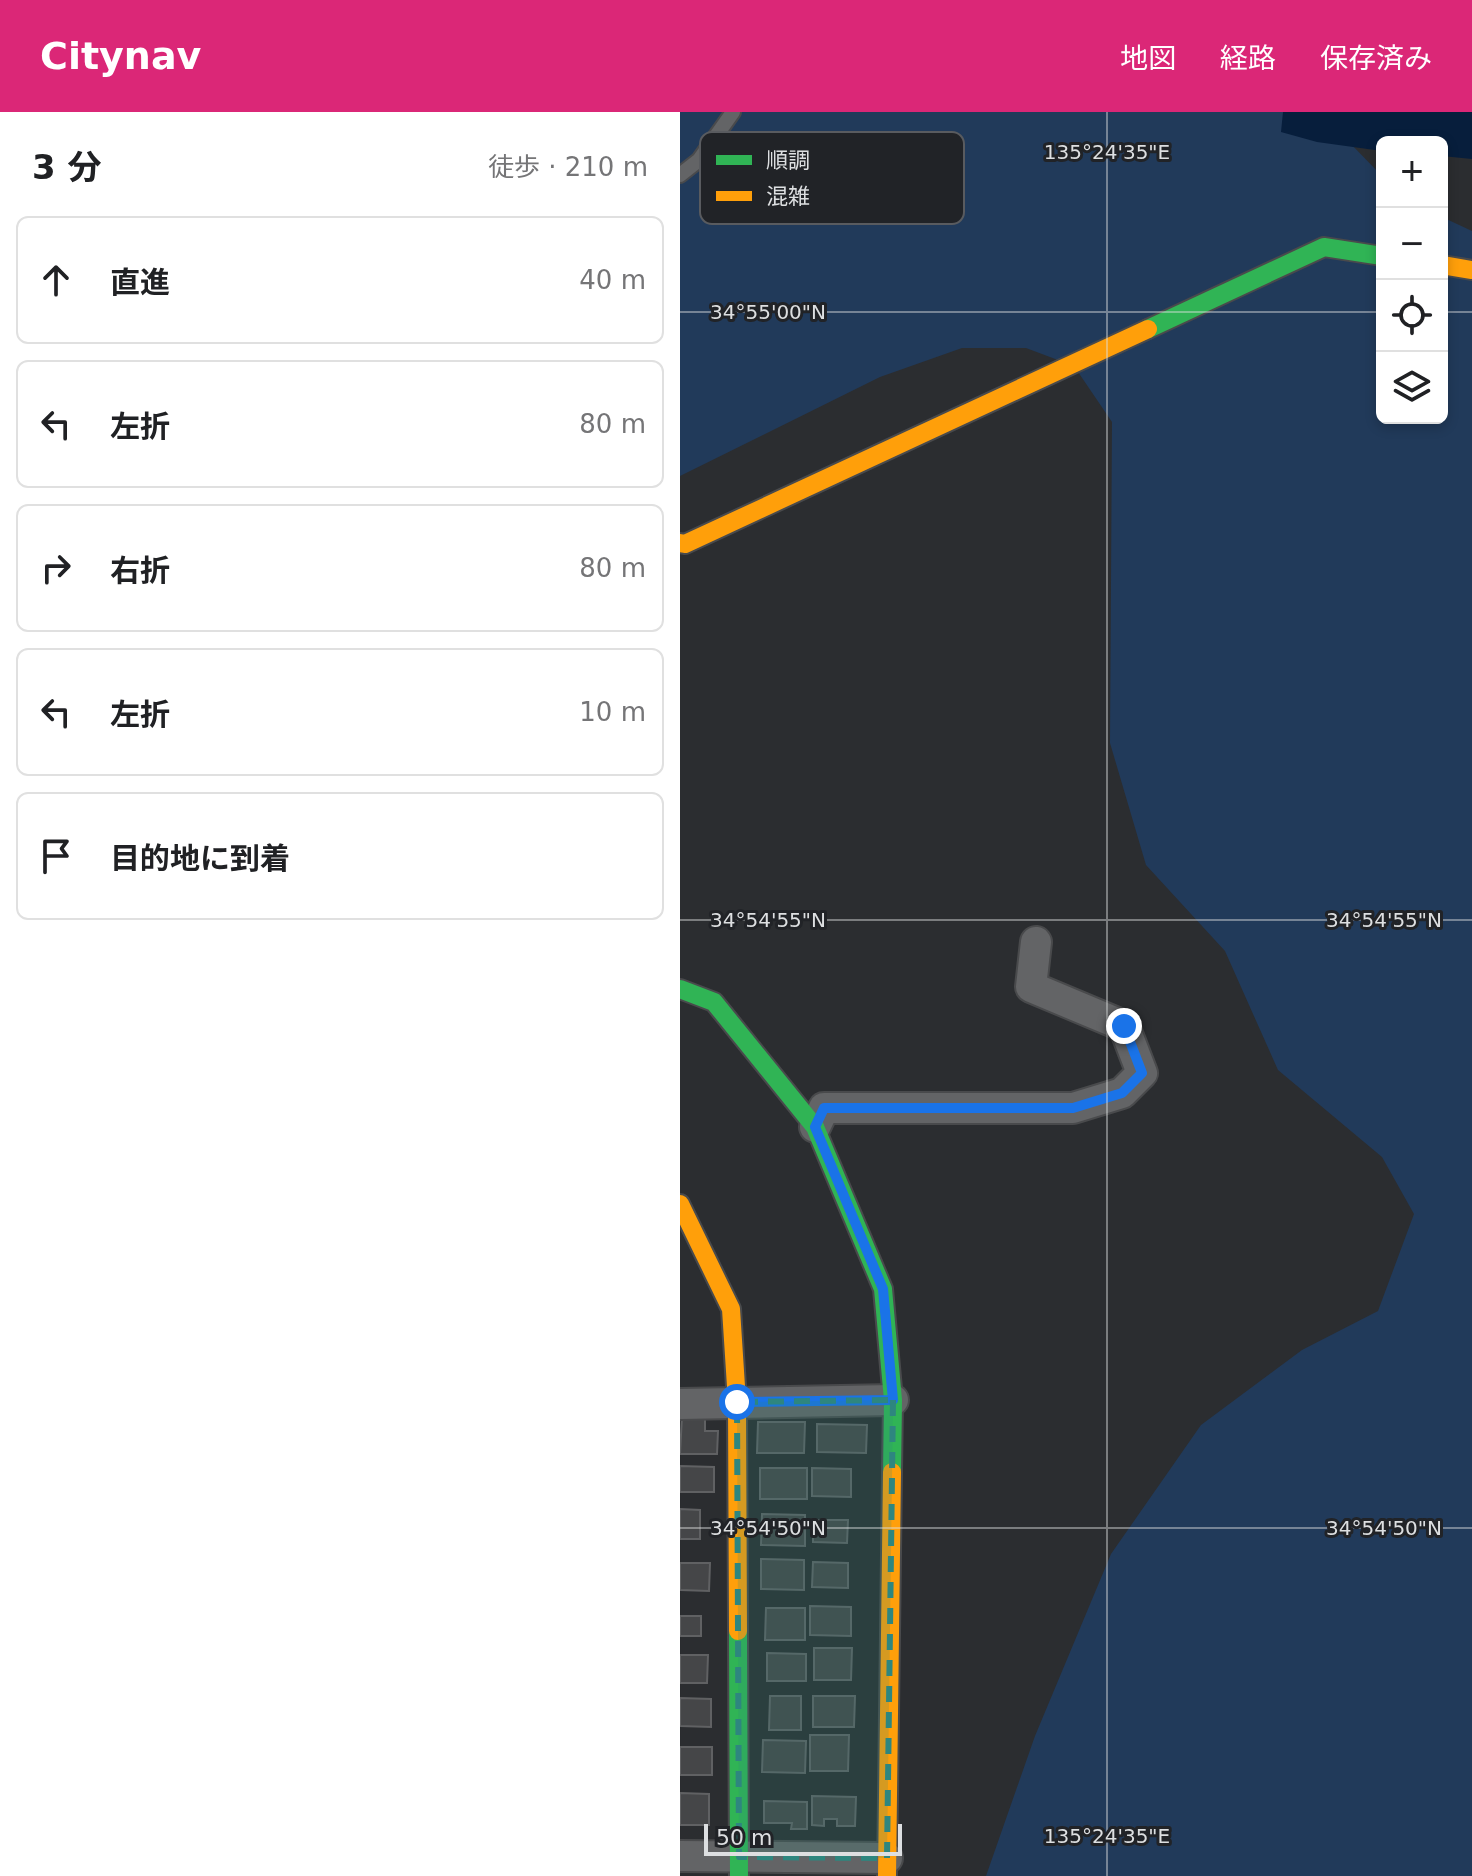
<!DOCTYPE html>
<html lang="ja">
<meta charset="utf-8">
<style>
body{margin:0;font-family:"DejaVu Sans","Noto Sans JP",sans-serif;background:#f6f6f6;color:#202124}
.controls{position:absolute;right:24px;top:24px;display:grid;overflow:hidden;border-radius:12px;box-shadow:0 4px 12px #0003}
.controls button{width:72px;height:72px;display:grid;place-items:center;padding:0;border:0;border-bottom:2px solid #e0e0e0;background:#fff;color:#202124;font:40px sans-serif}
.scale{position:absolute;left:24px;bottom:20px;width:198px;box-sizing:border-box;padding-left:8px;border:4px solid #dddfe1;border-top:0;font-size:22px;line-height:28px;white-space:nowrap;color:#dddfe1;-webkit-text-stroke:6px #212327;paint-order:stroke}
.stop{position:absolute;width:24px;height:24px;margin:-18px;border:6px solid #1a73e8;border-radius:50%;background:#fff}
.stop.end{background:#1a73e8;border-color:#fff;box-shadow:0 2px 8px #0008}
.list{margin:0;padding:0;list-style:none}
h2{display:flex;justify-content:space-between;align-items:center;height:104px;margin:0;padding:0 32px;font-size:34px}
h2 small{font-size:26px;font-weight:400;color:#757577}
.list li{display:grid;grid-template-columns:52px 1fr auto;gap:24px;align-items:center;box-sizing:border-box;height:128px;margin:0 16px 16px;padding:0 16px;border:2px solid #e0e0e0;border-radius:12px}
.list b{display:block;font-size:30px;white-space:nowrap}
.list em{font-size:26px;font-style:normal;color:#757577}
.icon{flex:none;width:44px;height:44px;fill:none;stroke:currentColor;stroke-width:2;stroke-linecap:round;stroke-linejoin:round}
.map{position:relative;flex:none;width:792px;height:1764px;overflow:hidden}
header{display:flex;align-items:center;gap:48px;box-sizing:border-box;height:112px;padding:0 40px;background:#db2777;color:#fff}
header strong{font-size:38px}
nav{display:flex;gap:44px;margin-inline-start:auto;font-size:28px}
main{display:flex}
aside{flex:1;background:#fff}
.map>svg:first-child{display:block}
</style>
<header>
<strong>Citynav</strong>
<nav><a>地図</a><a>経路</a><a>保存済み</a></nav>
</header>
<main>
<aside>
<h2>3 分<small>徒歩 · 210 m</small></h2>
<ul class="list">
<li><svg class="icon" aria-label="ahead" viewBox="0 0 24 24"><path d="M12 20V5M6 11l6-6 6 6"/></svg><div><b>直進</b></div><em>40 m</em></li>
<li><svg class="icon" aria-label="left" viewBox="0 0 24 24"><path d="M17 20v-9H6M10 6l-5 5 5 5"/></svg><div><b>左折</b></div><em>80 m</em></li>
<li><svg class="icon" aria-label="right" viewBox="0 0 24 24"><path d="M7 20v-9h11M14 6l5 5-5 5"/></svg><div><b>右折</b></div><em>80 m</em></li>
<li><svg class="icon" aria-label="left" viewBox="0 0 24 24"><path d="M17 20v-9H6M10 6l-5 5 5 5"/></svg><div><b>左折</b></div><em>10 m</em></li>
<li><svg class="icon" aria-label="arrive" viewBox="0 0 24 24"><path d="M6 21V4h12l-3 4 3 4H6"/></svg><div><b>目的地に到着</b></div></li>
</ul>
</aside>
<div class="map">
<svg width="792" height="1764" viewBox="0 0 792 1764">
<rect width="100%" height="100%" fill="#2b2d30"/>
<!-- green -->
<path fill="#213a5a" d="M 0,0 L 662,0 L 669,30 L 702,64 L 702,306 L 762,306 L 762,105 L 792,119 L 792,1764 L 306,1764 L 355,1624 L 431,1442 L 521,1313 L 622,1238 L 698,1199 L 734,1102 L 702,1045 L 598,958 L 545,839 L 466,753 L 430,631 L 432,310 L 394,254 L 346,236 L 282,236 L 200,265 L 0,364 Z"/>
<!-- water -->
<path fill="#071e3c" d="M 603,0 L 792,0 L 792,47 L 762,44 L 762,30 L 702,30 L 702,39 L 637,30 L 601,20 Z"/>
<!-- building -->
<path fill="#454648" stroke="#606163" stroke-width="2" d="M 2,1304 L 25,1305 L 25,1319 L 38,1319 L 37,1342 L 0,1342 Z
M 78,1310 L 125,1310 L 124,1341 L 77,1341 Z
M 137,1312 L 187,1313 L 186,1341 L 137,1340 Z
M 0,1354 L 34,1355 L 34,1380 L 0,1380 Z
M 80,1356 L 127,1356 L 127,1387 L 80,1387 Z
M 132,1356 L 171,1357 L 171,1385 L 132,1384 Z
M 0,1397 L 20,1398 L 20,1427 L 0,1427 Z
M 82,1402 L 125,1403 L 125,1434 L 81,1433 Z
M 133,1408 L 168,1408 L 167,1431 L 133,1430 Z
M 81,1447 L 124,1448 L 124,1478 L 81,1477 Z
M 133,1450 L 168,1451 L 168,1476 L 132,1475 Z
M 0,1451 L 30,1451 L 29,1479 L 0,1478 Z
M 130,1494 L 171,1495 L 171,1524 L 130,1523 Z
M 86,1496 L 125,1496 L 125,1528 L 85,1528 Z
M 0,1504 L 21,1504 L 21,1524 L 0,1524 Z
M 134,1536 L 172,1536 L 171,1568 L 134,1568 Z
M 87,1541 L 126,1542 L 126,1569 L 87,1569 Z
M 0,1543 L 28,1543 L 27,1571 L 0,1571 Z
M 90,1584 L 121,1584 L 121,1618 L 89,1618 Z
M 133,1584 L 175,1584 L 174,1615 L 133,1615 Z
M 0,1586 L 31,1587 L 31,1615 L 0,1614 Z
M 130,1623 L 169,1623 L 168,1659 L 130,1659 Z
M 83,1628 L 126,1629 L 125,1661 L 82,1660 Z
M 0,1635 L 32,1635 L 32,1663 L 0,1663 Z
M 0,1681 L 29,1682 L 29,1713 L 0,1713 Z
M 132,1684 L 176,1685 L 175,1714 L 157,1714 L 157,1707 L 144,1707 L 144,1714 L 132,1713 Z
M 84,1689 L 127,1690 L 127,1717 L 111,1717 L 112,1711 L 84,1711 Z"/>
<g fill="none" stroke-linecap="round" stroke-linejoin="round">
<defs>
<path id="lane" d="M 0,63 L 19,48 L 53,0"/>
<path id="street" d="M 135,1015 L 144,996 L 393,996 L 442,981 L 462,961 L 444,914 L 351,875 L 356,830
M 0,1292 L 213,1288
M 0,1744 L 207,1746"/>
<path id="fast" d="M 468,217 L 644,135 L 702,144
M 0,877 L 34,890 L 135,1015 L 203,1177 L 213,1288 L 212,1360
M 58,1519 L 59,1764"/>
<path id="slow" d="M 762,153 L 792,158
M 0,431 L 5,432 L 468,217
M 0,1092 L 51,1197 L 57,1290 L 58,1519
M 207,1764 L 212,1360"/>
</defs>
<!-- lane casing -->
<use href="#lane" stroke="#494a4c" stroke-width="18"/>
<!-- street casing -->
<use href="#street" stroke="#494a4c" stroke-width="34"/>
<!-- fast casing -->
<use href="#fast" stroke="#494a4c" stroke-width="22"/>
<!-- slow casing -->
<use href="#slow" stroke="#494a4c" stroke-width="22"/>
<!-- lane -->
<use href="#lane" stroke="#636466" stroke-width="14"/>
<!-- street -->
<use href="#street" stroke="#636466" stroke-width="30"/>
<!-- fast -->
<use href="#fast" stroke="#30b455" stroke-width="18"/>
<!-- slow -->
<use href="#slow" stroke="#ff9f0a" stroke-width="18"/>
</g>
<g fill="none" stroke-linecap="round" stroke-linejoin="round">
<!-- route -->
<path stroke="#1a73e8" stroke-width="10" d="M 57,1290 L 213,1288 L 203,1177 L 135,1015 L 144,996 L 393,996 L 442,981 L 462,961 L 444,914"/>
</g>
<!-- marked area -->
<path fill="#2e867f" fill-opacity="0.2" stroke="#2e867f" stroke-width="6" stroke-dasharray="16 10" stroke-linejoin="round" d="M 213,1288 L 207,1746 L 59,1745 L 57,1290 Z"/>
<!-- ticks -->
<path fill="none" stroke="#dddfe1" stroke-width="2" stroke-opacity="0.45" d="M 427,0 L 427,1764M 0,200 L 702,200M 762,200 L 792,200M 0,808 L 792,808M 0,1416 L 792,1416"/>
<!-- legend -->
<rect x="20" y="20" width="264" height="92" rx="12" fill="#212327" stroke="#595b5f" stroke-width="2"/>
<rect x="36" y="43" width="36" height="10" fill="#30b455"/>
<rect x="36" y="79" width="36" height="10" fill="#ff9f0a"/>
<g font-size="22" fill="#dddfe1">
<text x="86" y="56">順調</text>
<text x="86" y="92">混雑</text>
</g>
<g font-size="20" text-anchor="middle" fill="#dddfe1" stroke="#212327" stroke-width="6" stroke-linejoin="round" paint-order="stroke">
<text x="427" y="47">135°24'35"E</text>
<text x="88" y="207">34°55'00"N</text>
<text x="88" y="815">34°54'55"N</text>
<text x="704" y="815">34°54'55"N</text>
<text x="88" y="1423">34°54'50"N</text>
<text x="704" y="1423">34°54'50"N</text>
<text x="427" y="1731">135°24'35"E</text>
</g>
</svg>
<div class="controls">
<button>+</button>
<button>−</button>
<button><svg class="icon" aria-label="locate" viewBox="0 0 24 24"><circle cx="12" cy="12" r="6"/><path d="M12 2v4M12 18v4M2 12h4M18 12h4"/></svg></button>
<button><svg class="icon" aria-label="layers" viewBox="0 0 24 24"><path d="M12 4l9 5-9 5-9-5zM3 14l9 5 9-5"/></svg></button>
</div>
<div class="scale">50 m</div>
<div class="stop" style="left:57px;top:1290px"></div>
<div class="stop end" style="left:444px;top:914px"></div>
</div>
</main>
